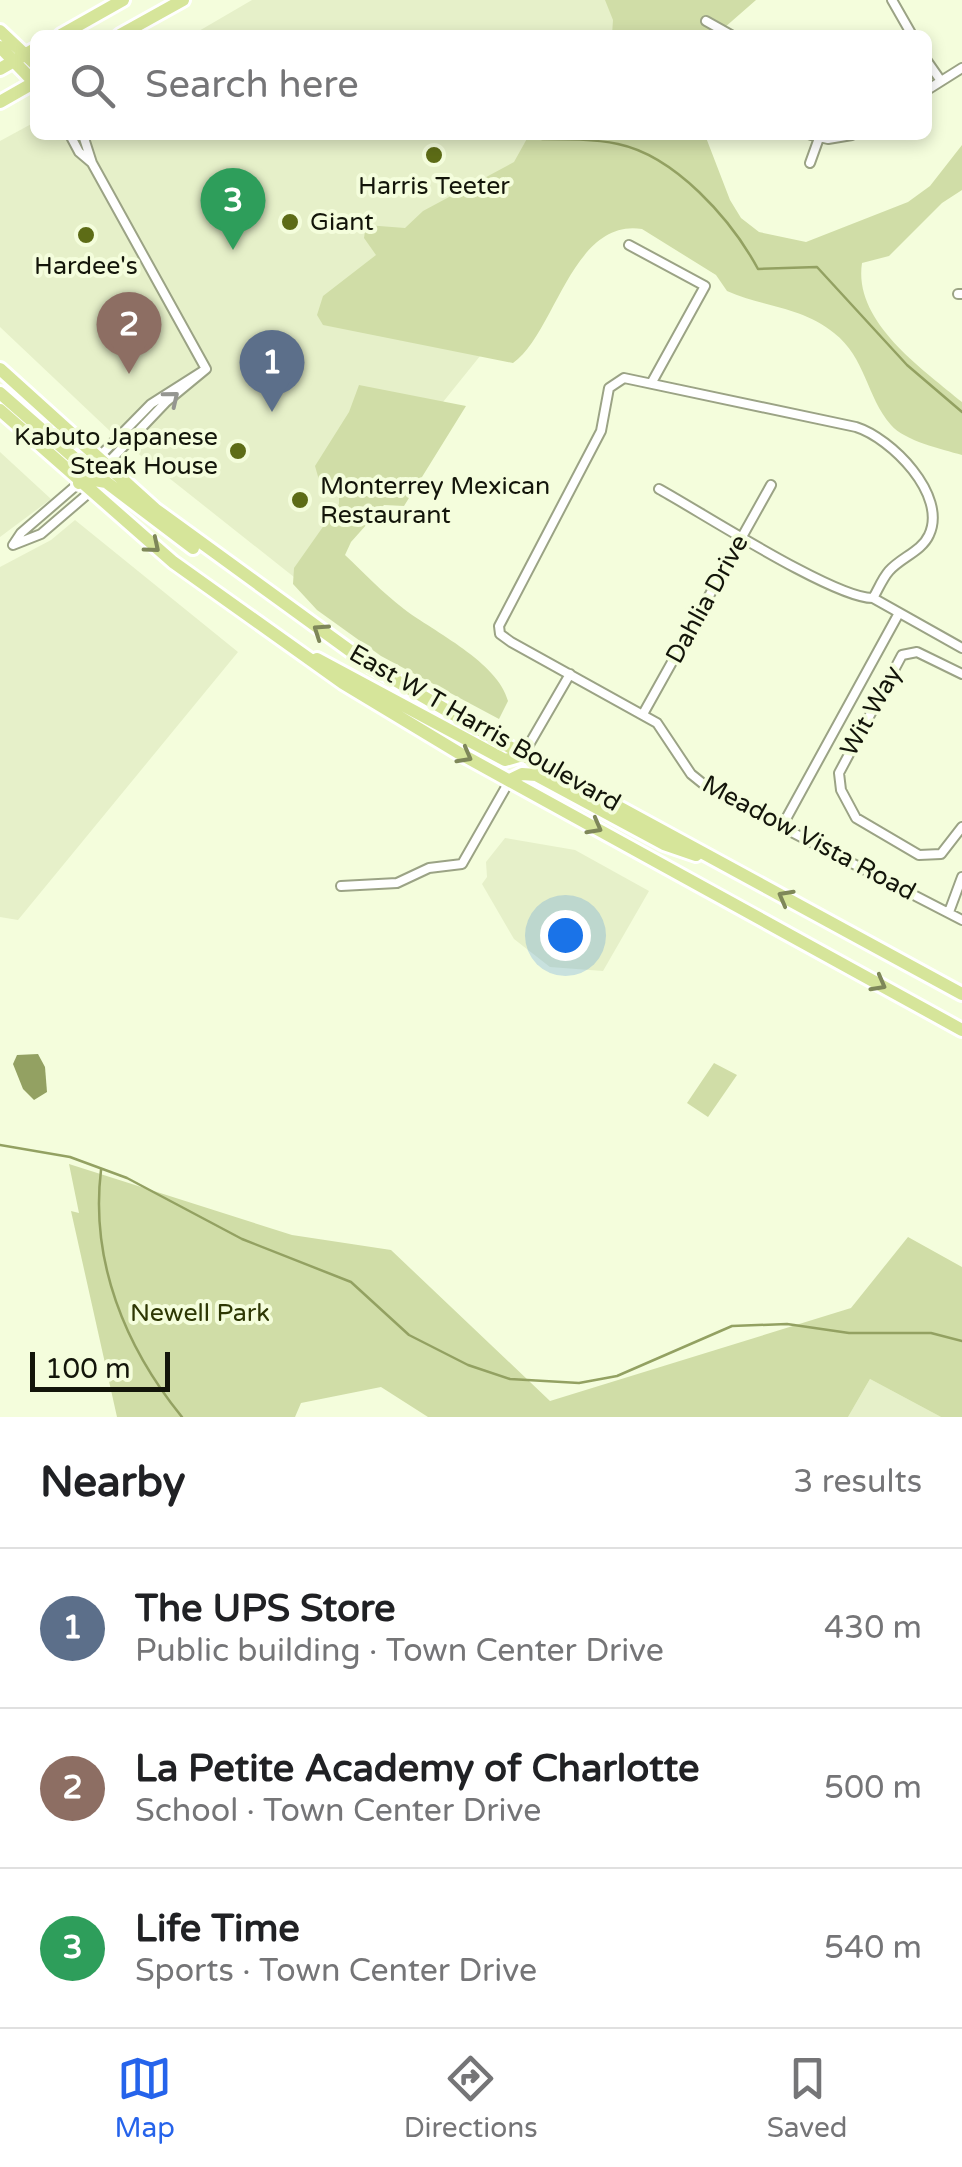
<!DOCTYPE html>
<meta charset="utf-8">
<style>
body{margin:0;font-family:"Varela Round",sans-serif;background:#f6f6f6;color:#202124}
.scale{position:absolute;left:30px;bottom:25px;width:140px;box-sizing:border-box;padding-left:10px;border:5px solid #13150a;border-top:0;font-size:28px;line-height:35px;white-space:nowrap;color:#13150a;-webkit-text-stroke:8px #f4fddc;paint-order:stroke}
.you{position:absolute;left:565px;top:935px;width:35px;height:35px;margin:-25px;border:8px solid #fff;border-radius:50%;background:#1a73e8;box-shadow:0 0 0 15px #1a73e833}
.badge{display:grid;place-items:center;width:65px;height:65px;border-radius:50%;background:#2563eb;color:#fff;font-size:32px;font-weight:700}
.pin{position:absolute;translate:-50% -82px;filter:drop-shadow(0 2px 5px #0008)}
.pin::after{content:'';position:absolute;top:52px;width:35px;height:30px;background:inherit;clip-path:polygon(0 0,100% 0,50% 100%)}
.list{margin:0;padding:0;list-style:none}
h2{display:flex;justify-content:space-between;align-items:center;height:130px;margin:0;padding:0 40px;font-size:42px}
h2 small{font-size:32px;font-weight:400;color:#757577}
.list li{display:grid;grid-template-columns:65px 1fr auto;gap:30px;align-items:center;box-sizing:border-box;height:160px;padding:0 40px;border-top:2px solid #e0e0e0}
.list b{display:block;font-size:38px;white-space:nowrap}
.list p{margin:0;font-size:32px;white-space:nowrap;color:#757577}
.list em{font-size:32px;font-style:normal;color:#757577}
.icon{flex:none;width:55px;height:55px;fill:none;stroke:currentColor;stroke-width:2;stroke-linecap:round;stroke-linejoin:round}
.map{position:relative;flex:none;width:962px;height:1417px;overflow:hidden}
.search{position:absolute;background:#fff;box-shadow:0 5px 15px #0003;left:30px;right:30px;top:30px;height:110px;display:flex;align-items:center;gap:25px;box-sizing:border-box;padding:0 35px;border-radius:15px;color:#757577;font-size:38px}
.sheet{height:610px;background:#fff}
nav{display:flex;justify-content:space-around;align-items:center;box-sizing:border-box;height:140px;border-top:2px solid #e0e0e0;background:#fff;font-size:28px;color:#757577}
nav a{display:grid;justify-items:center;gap:5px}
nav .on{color:#2563eb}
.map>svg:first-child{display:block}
</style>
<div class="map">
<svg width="962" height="1417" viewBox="0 0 962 1417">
<rect width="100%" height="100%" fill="#f4fddc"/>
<!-- built -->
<path fill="#e6f0c9" d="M 252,0 L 742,0 L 705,35 L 192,35 Z
M 35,122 L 35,135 L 658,135 L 299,581 L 111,432 L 0,327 L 0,141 Z
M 0,452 L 51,499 L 0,537 Z
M 75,520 L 238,652 L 18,920 L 0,917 L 0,567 L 51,540 Z
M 505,838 L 575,850 L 649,891 L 603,971 L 550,967 L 514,939 L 482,884 L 487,877 L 486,862 Z
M 870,1379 L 941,1417 L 848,1417 Z"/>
<!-- green -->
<path fill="#d0dda7" d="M 605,0 L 756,0 L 716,35 L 612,35 L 613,20 Z
M 529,135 L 705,135 L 730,200 L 741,218 L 759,232 L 806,242 L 908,202 L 930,186 L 962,145 L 962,190 L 942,203 L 889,256 L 862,263 C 853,322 923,369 962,402 L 962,455 C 941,449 905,441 891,425 C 866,396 866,358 834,333 C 801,306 763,307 727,291 L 716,275 L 642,229 C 572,218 555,334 513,363 L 323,325 L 317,315 L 323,296 L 376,255 L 364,238 L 366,225 L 405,228 L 423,211 L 514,162 Z
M 359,385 L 466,406 L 404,506 L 384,505 L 351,542 L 345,555 C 364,573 383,593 404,609 C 434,632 498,662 508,701 L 499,719 L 381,656 L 317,610 L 293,584 L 294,568 L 339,504 L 339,494 L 319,480 L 315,466 L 349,412 Z
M 714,1063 L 737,1075 L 708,1117 L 687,1103 Z
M 69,1164 L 292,1235 L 391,1250 L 550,1401 L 851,1308 L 908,1237 L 962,1267 L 962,1417 L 941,1417 L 870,1379 L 848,1417 L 428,1417 L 381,1387 L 301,1403 L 295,1417 L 117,1417 L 71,1211 L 79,1213 Z"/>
<!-- water -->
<path fill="#93a162" d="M 38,1054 L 45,1067 L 47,1092 L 34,1100 L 23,1089 L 13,1064 L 17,1055 Z"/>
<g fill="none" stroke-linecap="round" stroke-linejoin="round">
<!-- stream -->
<path stroke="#93a162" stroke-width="2.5" d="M 542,139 C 566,139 594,139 618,144 C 675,156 731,219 758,269 L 817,267 L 907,365 L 962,412
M 0,1145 L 70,1157 L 127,1178 L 242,1239 L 351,1282 L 409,1335 L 468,1365 L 510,1379 L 579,1383 L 617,1376 L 732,1326 L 787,1324 L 849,1333 L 931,1333 L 962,1341
M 101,1170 C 90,1261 125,1347 182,1417"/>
<defs>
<path id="street" d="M 892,0 L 912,35
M 706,21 L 731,35
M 927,61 L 941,81
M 927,90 L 962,68
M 70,135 L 79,152 L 92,163 L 83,135
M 811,135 L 828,139 L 852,135
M 92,163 L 206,369
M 810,163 L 819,138
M 629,245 L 705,286 L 652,382
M 958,294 L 962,294
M 97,459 L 151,404 L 206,369 L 166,402 L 104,467
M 79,483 L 21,533 L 13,545 L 41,534 L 90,492
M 659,489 C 701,512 835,599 873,598 L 962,648
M 873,598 C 878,590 882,579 889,571 C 900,558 922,551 929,535 C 948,495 891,438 856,427 L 624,378 L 609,388 L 601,431 L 499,626 L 500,634 L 511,642 L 657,723 L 691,774 L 712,791 L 962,920
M 962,674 L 917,652 L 902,655 L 839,773 L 841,790 L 856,818 L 919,855 L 941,854 L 962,827
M 643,714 L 771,485
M 523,755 L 570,674
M 781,828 L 899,613
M 341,886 L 397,883 L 429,868 L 462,864 L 510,780
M 949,912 L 962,877"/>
<path id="primary" d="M 0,31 L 35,64
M 61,35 L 123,0
M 120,35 L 183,0
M 0,47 L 34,82
M 0,69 L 35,49
M 0,102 L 35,82
M 0,369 L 155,509 L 371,666 L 523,755 L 962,994
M 0,393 L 80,463 L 104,467
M 0,410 L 173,562 L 343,683 L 459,753 L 962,1030
M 79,483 L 89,479 L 106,482 L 193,548
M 317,659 L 505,760 L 523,755
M 510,780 L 522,774 L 536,775 L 664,844 L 696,855"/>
</defs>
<!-- street casing -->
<use href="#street" stroke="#9ba385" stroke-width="12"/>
<!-- primary casing -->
<use href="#primary" stroke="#fff" stroke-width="18"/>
<!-- street -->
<use href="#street" stroke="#fff" stroke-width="8"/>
<!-- primary -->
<use href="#primary" stroke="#d6e59a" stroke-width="12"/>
</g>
<!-- one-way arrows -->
<defs><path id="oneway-chevron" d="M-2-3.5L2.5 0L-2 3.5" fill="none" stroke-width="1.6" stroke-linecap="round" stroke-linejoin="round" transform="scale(2.5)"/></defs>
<use stroke="#959691" href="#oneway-chevron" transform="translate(172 398) rotate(-39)"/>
<g stroke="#7e8759">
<use href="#oneway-chevron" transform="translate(153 546) rotate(40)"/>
<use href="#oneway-chevron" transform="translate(320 631) rotate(-146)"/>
<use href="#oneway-chevron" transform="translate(465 756) rotate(29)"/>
<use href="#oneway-chevron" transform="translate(595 827) rotate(29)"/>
<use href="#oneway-chevron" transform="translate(785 897) rotate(-151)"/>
<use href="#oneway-chevron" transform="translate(879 984) rotate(29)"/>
</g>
<!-- markers -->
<g fill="#5d6c16" stroke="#f4fddc" stroke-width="4">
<circle cx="434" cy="155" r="10"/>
<circle cx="290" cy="222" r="10"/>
<circle cx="86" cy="235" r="10"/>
<circle cx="238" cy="451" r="10"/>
<circle cx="300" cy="500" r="10"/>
</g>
<g text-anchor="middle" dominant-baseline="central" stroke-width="8" stroke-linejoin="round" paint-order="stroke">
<!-- poi labels -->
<g font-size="25" fill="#13150a" stroke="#f4fddc">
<text x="434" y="186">Harris Teeter</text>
<text x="310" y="222" text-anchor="start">Giant</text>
<text x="86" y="266">Hardee's</text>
<text x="218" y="437" text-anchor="end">Kabuto Japanese<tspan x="218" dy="29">Steak House</tspan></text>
<text x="320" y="486" text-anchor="start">Monterrey Mexican<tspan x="320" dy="29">Restaurant</tspan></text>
</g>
<!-- street labels -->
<g font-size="25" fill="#13150a" stroke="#f4fddc">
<text transform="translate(707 599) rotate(-61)">Dahlia Drive</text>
<text transform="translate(871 711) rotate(-61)">Wit Way</text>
<text transform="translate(485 728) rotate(30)">East W T Harris Boulevard</text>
<text transform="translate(809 838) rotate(28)">Meadow Vista Road</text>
</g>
<!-- park labels -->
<g font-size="25" fill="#2e3704" stroke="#f4fddc">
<text x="200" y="1313">Newell Park</text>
</g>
</g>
</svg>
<div class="scale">100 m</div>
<div class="you"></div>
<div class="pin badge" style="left:272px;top:412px;background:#5c6f8a">1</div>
<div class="pin badge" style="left:129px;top:374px;background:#8d6e63">2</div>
<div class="pin badge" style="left:233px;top:250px;background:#2e9e5b">3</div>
<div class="search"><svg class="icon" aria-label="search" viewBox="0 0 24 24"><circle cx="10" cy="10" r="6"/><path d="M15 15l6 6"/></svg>Search here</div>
</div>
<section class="sheet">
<h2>Nearby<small>3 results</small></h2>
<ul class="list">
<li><span class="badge" style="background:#5c6f8a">1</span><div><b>The UPS Store</b><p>Public building · Town Center Drive</p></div><em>430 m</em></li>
<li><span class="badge" style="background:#8d6e63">2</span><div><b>La Petite Academy of Charlotte</b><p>School · Town Center Drive</p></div><em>500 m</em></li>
<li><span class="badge" style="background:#2e9e5b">3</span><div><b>Life Time</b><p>Sports · Town Center Drive</p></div><em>540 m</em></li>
</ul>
</section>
<nav>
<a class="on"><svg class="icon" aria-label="map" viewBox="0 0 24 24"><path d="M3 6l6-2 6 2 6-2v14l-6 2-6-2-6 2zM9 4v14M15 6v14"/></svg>Map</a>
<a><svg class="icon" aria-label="directions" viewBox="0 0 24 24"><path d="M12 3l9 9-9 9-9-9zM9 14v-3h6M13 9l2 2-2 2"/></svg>Directions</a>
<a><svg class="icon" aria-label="saved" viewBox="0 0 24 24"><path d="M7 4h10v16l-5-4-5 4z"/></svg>Saved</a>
</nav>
